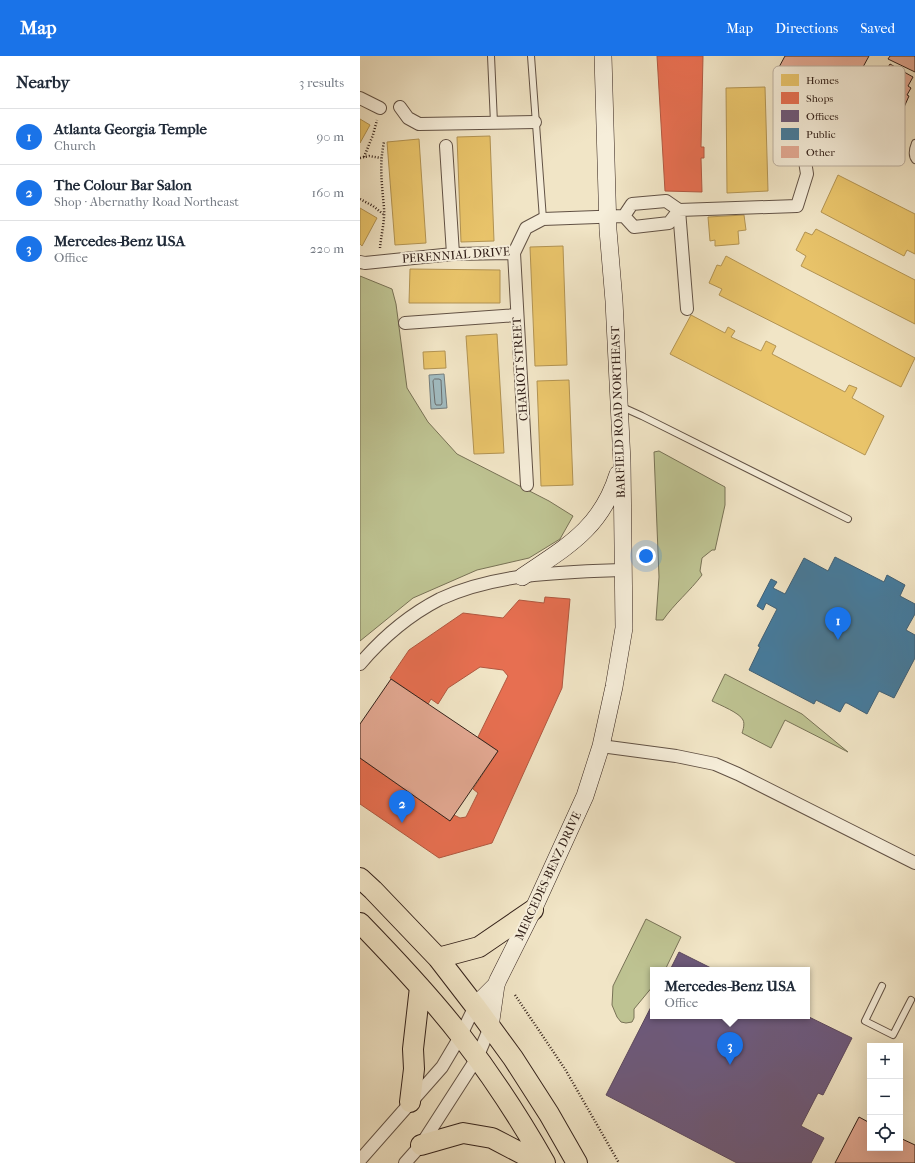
<!DOCTYPE html>
<meta charset="utf-8">
<style>
body{margin:0;font-family:"IM FELL French Canon",serif;background:#f6f6f7;color:#1f2937}
.controls{position:absolute;right:12px;bottom:12px;display:grid;overflow:hidden;border-radius:0px;box-shadow:0 4px 16px #0002}
.controls button{width:36px;height:36px;display:grid;place-items:center;padding:0;border:0;border-bottom:1px solid #e0e1e3;background:#fff;color:#1f2937;font:20px sans-serif}
.you{position:absolute;left:286px;top:500px;width:14px;height:14px;margin:-10px;border:3px solid #fff;border-radius:50%;background:#1a73e8;box-shadow:0 0 0 6px #1a73e833}
.badge{display:grid;place-items:center;width:26px;height:26px;border-radius:50%;background:#1a73e8;color:#fff;font-size:13px;font-weight:700}
.pin{position:absolute;translate:-50% -33px;filter:drop-shadow(0 1px 2px #0008)}
.pin::after{content:'';position:absolute;top:21px;width:14px;height:12px;background:inherit;clip-path:polygon(0 0,100% 0,50% 100%)}
.popup{position:absolute;left:290px;top:911px;width:160px;height:52px;box-sizing:border-box;display:grid;place-content:center;border-radius:0px;background:#fff;filter:drop-shadow(0 1px 3px #0005);font-size:13px;white-space:nowrap;color:#747a83}
.popup b{font-size:15px;color:#1f2937}
.popup::after{content:'';position:absolute;left:50%;top:100%;margin-left:-8px;border:8px solid transparent;border-top-color:#fff}
.list{margin:0;padding:0;list-style:none}
h2{display:flex;justify-content:space-between;align-items:center;height:52px;margin:0;padding:0 16px;font-size:17px}
h2 small{font-size:13px;font-weight:400;color:#747a83}
.list li{display:grid;grid-template-columns:26px 1fr auto;gap:12px;align-items:center;box-sizing:border-box;height:56px;padding:0 16px;border-top:1px solid #e0e1e3}
.list b{display:block;font-size:15px;white-space:nowrap}
.list p{margin:0;font-size:13px;white-space:nowrap;color:#747a83}
.list em{font-size:13px;font-style:normal;color:#747a83}
.icon{flex:none;width:22px;height:22px;fill:none;stroke:currentColor;stroke-width:2;stroke-linecap:round;stroke-linejoin:round}
.map{position:relative;flex:none;width:555px;height:1107px;overflow:hidden}
header{display:flex;align-items:center;gap:24px;box-sizing:border-box;height:56px;padding:0 20px;background:#1a73e8;color:#fff}
header strong{font-size:19px}
nav{display:flex;gap:22px;margin-inline-start:auto;font-size:14px}
main{display:flex}
aside{flex:1;background:#fff}
.map>svg:first-child{display:block}
</style>
<header>
<strong>Map</strong>
<nav><a>Map</a><a>Directions</a><a>Saved</a></nav>
</header>
<main>
<aside>
<h2>Nearby<small>3 results</small></h2>
<ul class="list">
<li><span class="badge">1</span><div><b>Atlanta Georgia Temple</b><p>Church</p></div><em>90 m</em></li>
<li><span class="badge">2</span><div><b>The Colour Bar Salon</b><p>Shop · Abernathy Road Northeast</p></div><em>160 m</em></li>
<li><span class="badge">3</span><div><b>Mercedes-Benz USA</b><p>Office</p></div><em>220 m</em></li>
</ul>
</aside>
<div class="map">
<svg width="555" height="1107" viewBox="0 0 555 1107">
<rect width="100%" height="100%" fill="#f1e5c6"/>
<filter id="stains"><feTurbulence type="fractalNoise" baseFrequency=".005" numOctaves="4"/><feColorMatrix values="0 0 0 0 .2 0 0 0 0 .09 0 0 0 0 .02 0 0 0 .5 -.17"/></filter>
<radialGradient id="worn" r=".72"><stop offset=".6" stop-color="#630" stop-opacity="0"/><stop offset="1" stop-color="#630" stop-opacity=".3"/></radialGradient>
<!-- green -->
<path fill="#bec392" stroke="#787256" d="M 0,220 L 32,233 L 36,248 L 47,332 L 68,366 L 97,398 L 189,445 L 213,460 L 200,483 L 169,502 L 117,514 L 53,542 L 0,585 Z
M 299,395 L 365,431 L 365,449 L 355,494 L 352,494 L 342,502 L 340,515 L 342,519 C 330,535 314,548 303,564 L 296,564 L 299,521 L 294,396 Z
M 365,618 L 442,658 L 488,696 L 425,664 L 411,692 L 382,677 C 383,674 385,668 383,664 C 380,657 360,649 352,645 Z
M 286,863 L 321,881 L 305,914 L 293,914 L 293,930 L 274,953 L 274,962 L 272,966 L 266,967 L 261,966 L 257,961 L 252,949 L 253,930 Z"/>
<!-- water -->
<path fill="#a1bcc1" stroke="#757e7e" d="M 84,318 L 87,352 L 71,353 L 69,319 Z"/>
<!-- homes -->
<path fill="#e9c46a" stroke="#b29352" d="M 405,31 L 408,135 L 367,137 L 366,32 Z
M 0,63 L 10,69 L 0,87 Z
M 130,80 L 134,185 L 101,186 L 97,81 Z
M 59,83 L 66,187 L 35,189 L 27,86 Z
M 478,119 L 555,158 L 555,198 L 547,194 L 544,200 L 461,156 Z
M 0,152 L 17,162 L 2,190 L 0,188 Z
M 384,159 L 386,174 L 378,175 L 379,188 L 355,190 L 355,184 L 350,185 L 348,161 Z
M 456,173 L 555,224 L 555,268 L 441,210 L 446,200 L 436,194 L 445,176 L 452,179 Z
M 203,190 L 207,309 L 175,310 L 170,191 Z
M 366,200 L 555,302 L 541,331 L 359,239 L 362,233 L 349,227 L 357,209 L 361,210 Z
M 50,213 L 140,214 L 140,247 L 49,247 Z
M 331,259 L 365,277 L 368,271 L 375,275 L 371,281 L 401,295 L 406,285 L 416,290 L 412,298 L 485,336 L 489,329 L 497,332 L 492,342 L 524,360 L 505,399 L 310,298 Z
M 137,278 L 144,397 L 114,398 L 106,280 Z
M 85,295 L 86,312 L 64,313 L 63,296 Z
M 209,324 L 213,429 L 181,430 L 177,325 Z"/>
<!-- shops -->
<path fill="#e76f51" stroke="#b15840" d="M 297,0 L 343,0 L 341,91 L 344,91 L 344,102 L 341,102 L 342,136 L 305,135 Z
M 185,541 L 210,543 L 202,632 L 132,787 L 79,802 L 0,748 L 0,702 L 90,765 L 94,759 L 100,762 L 106,761 L 118,737 L 113,733 L 138,695 L 118,681 L 148,620 L 143,614 L 120,611 L 88,632 L 78,648 L 71,643 L 68,648 L 30,622 L 49,594 L 103,557 L 143,562 L 159,544 L 184,547 Z"/>
<!-- offices -->
<path fill="#6d597a" stroke="#5c485d" d="M 319,896 L 355,914 L 310,914 Z
M 293,947 L 293,960 L 447,960 L 492,982 L 463,1039 L 458,1037 L 441,1070 L 464,1082 L 451,1107 L 377,1107 L 246,1039 Z"/>
<!-- public -->
<path fill="#457b9d" stroke="#406076" d="M 475,501 L 524,526 L 527,519 L 545,529 L 540,540 L 555,548 L 555,558 L 546,574 L 555,579 L 555,602 L 534,642 L 519,635 L 507,658 L 487,647 L 485,647 L 480,656 L 456,644 L 454,648 L 389,614 L 400,591 L 398,590 L 417,553 L 406,547 L 403,554 L 397,550 L 411,523 L 417,526 L 413,532 L 425,538 L 444,502 L 468,515 Z"/>
<g fill="none" stroke-linecap="round" stroke-linejoin="round">
<!-- shore -->
<path stroke="#6a6e6e" stroke-width="1" d="M 75,323 L 79,323 L 81,324 L 82,347 L 81,349 L 76,349 L 75,347 L 73,325 Z"/>
</g>
<!-- building -->
<path fill="#e4a993" stroke="#33211a" d="M 425,0 L 509,0 L 484,46 L 418,13 Z
M 530,0 L 555,0 L 555,16 L 528,3 Z
M 530,8 L 553,21 L 548,30 L 551,32 L 547,39 L 549,40 L 541,58 L 538,56 L 535,64 L 532,62 L 529,67 L 532,68 L 526,77 L 528,79 L 521,94 L 519,93 L 515,101 L 511,100 L 507,107 L 483,95 L 486,88 L 483,85 L 486,79 L 481,77 L 493,58 L 497,60 L 507,39 L 504,36 L 512,21 L 515,22 L 520,13 L 525,16 Z
M 31,623 L 138,695 L 90,765 L 0,702 L 0,668 Z
M 499,1061 L 510,1067 L 510,1092 L 540,1092 L 540,1082 L 555,1089 L 555,1107 L 475,1107 Z"/>
<g fill="none" stroke-linecap="round" stroke-linejoin="round">
<defs>
<path id="lane" d="M 131,0 L 134,67
M 171,0 L 183,163
M 555,87 C 553,92 551,99 555,104
M 262,351 L 282,360 L 488,463
M 522,930 L 505,965 L 533,979 L 551,944"/>
<path id="street" d="M 0,42 L 20,52
M 40,51 L 48,62 L 59,68 L 175,66
M 86,90 L 93,198
M 319,154 L 327,253
M 264,160 L 272,148 L 306,145 L 319,154 L 437,150 L 447,118 L 437,54
M 0,206 L 5,207 L 93,198 L 154,197
M 45,267 L 156,259
M 167,429 L 154,197 L 166,172 L 183,163 L 264,160 L 274,171 L 309,167 L 319,154
M 0,608 C 22,582 49,559 80,543 C 136,517 203,516 263,514
M 241,690 L 316,700 L 355,708 L 378,718 L 555,807
M 0,1104 L 82,1011 L 101,979 L 115,950
M 45,1107 L 61,1089 L 117,1002 L 130,971"/>
<path id="secondary" d="M 162,521 C 206,491 241,473 258,418
M 115,950 L 136,929 L 138,924 L 173,854 L 225,740 L 241,690 L 254,631 L 264,572 L 262,406 L 254,245 L 248,174 L 243,0
M 130,971 L 136,929"/>
<path id="primary" d="M 0,822 L 13,834 L 78,902 L 115,950 L 153,1002 L 189,1058 L 217,1107
M 0,867 C 35,903 70,940 101,980 C 132,1020 160,1063 185,1107
M 78,902 L 119,891 L 173,854
M 50,1046 L 54,1013 L 53,993 L 60,931
M 61,1089 L 103,1077 L 132,1082 L 180,1107"/>
</defs>
<!-- lane casing -->
<use href="#lane" stroke="#625245" stroke-width="8"/>
<!-- street casing -->
<use href="#street" stroke="#625245" stroke-width="14"/>
<!-- secondary casing -->
<use href="#secondary" stroke="#33211a" stroke-width="18"/>
<!-- primary casing -->
<use href="#primary" stroke="#33211a" stroke-width="22"/>
<!-- path -->
<path stroke="#33211a" stroke-width="2.5" stroke-dasharray="1 2" stroke-linecap="butt" d="M 4,101 L 13,79 L 17,64
M 0,102 L 9,100 L 21,102
M 0,143 L 13,150 L 23,158
M 20,192 C 21,179 25,165 24,152 C 22,129 19,109 24,86
M 155,939 L 205,1013 L 259,1107"/>
<!-- lane -->
<use href="#lane" stroke="#f6eeda" stroke-width="6"/>
<!-- street -->
<use href="#street" stroke="#f6eeda" stroke-width="12"/>
<!-- secondary -->
<use href="#secondary" stroke="#f6eeda" stroke-width="17"/>
<!-- primary -->
<use href="#primary" stroke="#f1e5c6" stroke-width="20"/>
</g>
<g text-anchor="middle" dominant-baseline="central" stroke-width="4" stroke-linejoin="round" paint-order="stroke">
<!-- street labels -->
<g font-size="12" fill="#33211a" stroke="#f6eeda">
<text transform="translate(96 199) rotate(-4)">PERENNIAL DRIVE</text>
<text transform="translate(160 313) rotate(-94)">CHARIOT STREET</text>
<text transform="translate(258 356) rotate(-92)">BARFIELD ROAD NORTHEAST</text>
<text transform="translate(188 820) rotate(-65)">MERCEDES-BENZ DRIVE</text>
</g>
</g>
<!-- legend -->
<rect x="413" y="10" width="132" height="100" rx="6" fill="#f6eeda" stroke="#bcb0a0" stroke-width="1"/>
<rect x="421" y="18" width="18" height="12" fill="#e9c46a"/>
<rect x="421" y="36" width="18" height="12" fill="#e76f51"/>
<rect x="421" y="54" width="18" height="12" fill="#6d597a"/>
<rect x="421" y="72" width="18" height="12" fill="#457b9d"/>
<rect x="421" y="90" width="18" height="12" fill="#e4a993"/>
<g font-size="11" fill="#33211a">
<text x="446" y="28">Homes</text>
<text x="446" y="46">Shops</text>
<text x="446" y="64">Offices</text>
<text x="446" y="82">Public</text>
<text x="446" y="100">Other</text>
</g>
<rect width="100%" height="100%" filter="url(#stains)"/>
<rect width="100%" height="100%" fill="url(#worn)"/>
</svg>
<div class="controls">
<button>+</button>
<button>−</button>
<button><svg class="icon" aria-label="locate" viewBox="0 0 24 24"><circle cx="12" cy="12" r="6"/><path d="M12 2v4M12 18v4M2 12h4M18 12h4"/></svg></button>
</div>
<div class="you"></div>
<div class="pin badge" style="left:478px;top:584px">1</div>
<div class="pin badge" style="left:42px;top:767px">2</div>
<div class="pin badge" style="left:370px;top:1009px">3</div>
<div class="popup"><b>Mercedes-Benz USA</b>Office</div>
</div>
</main>
